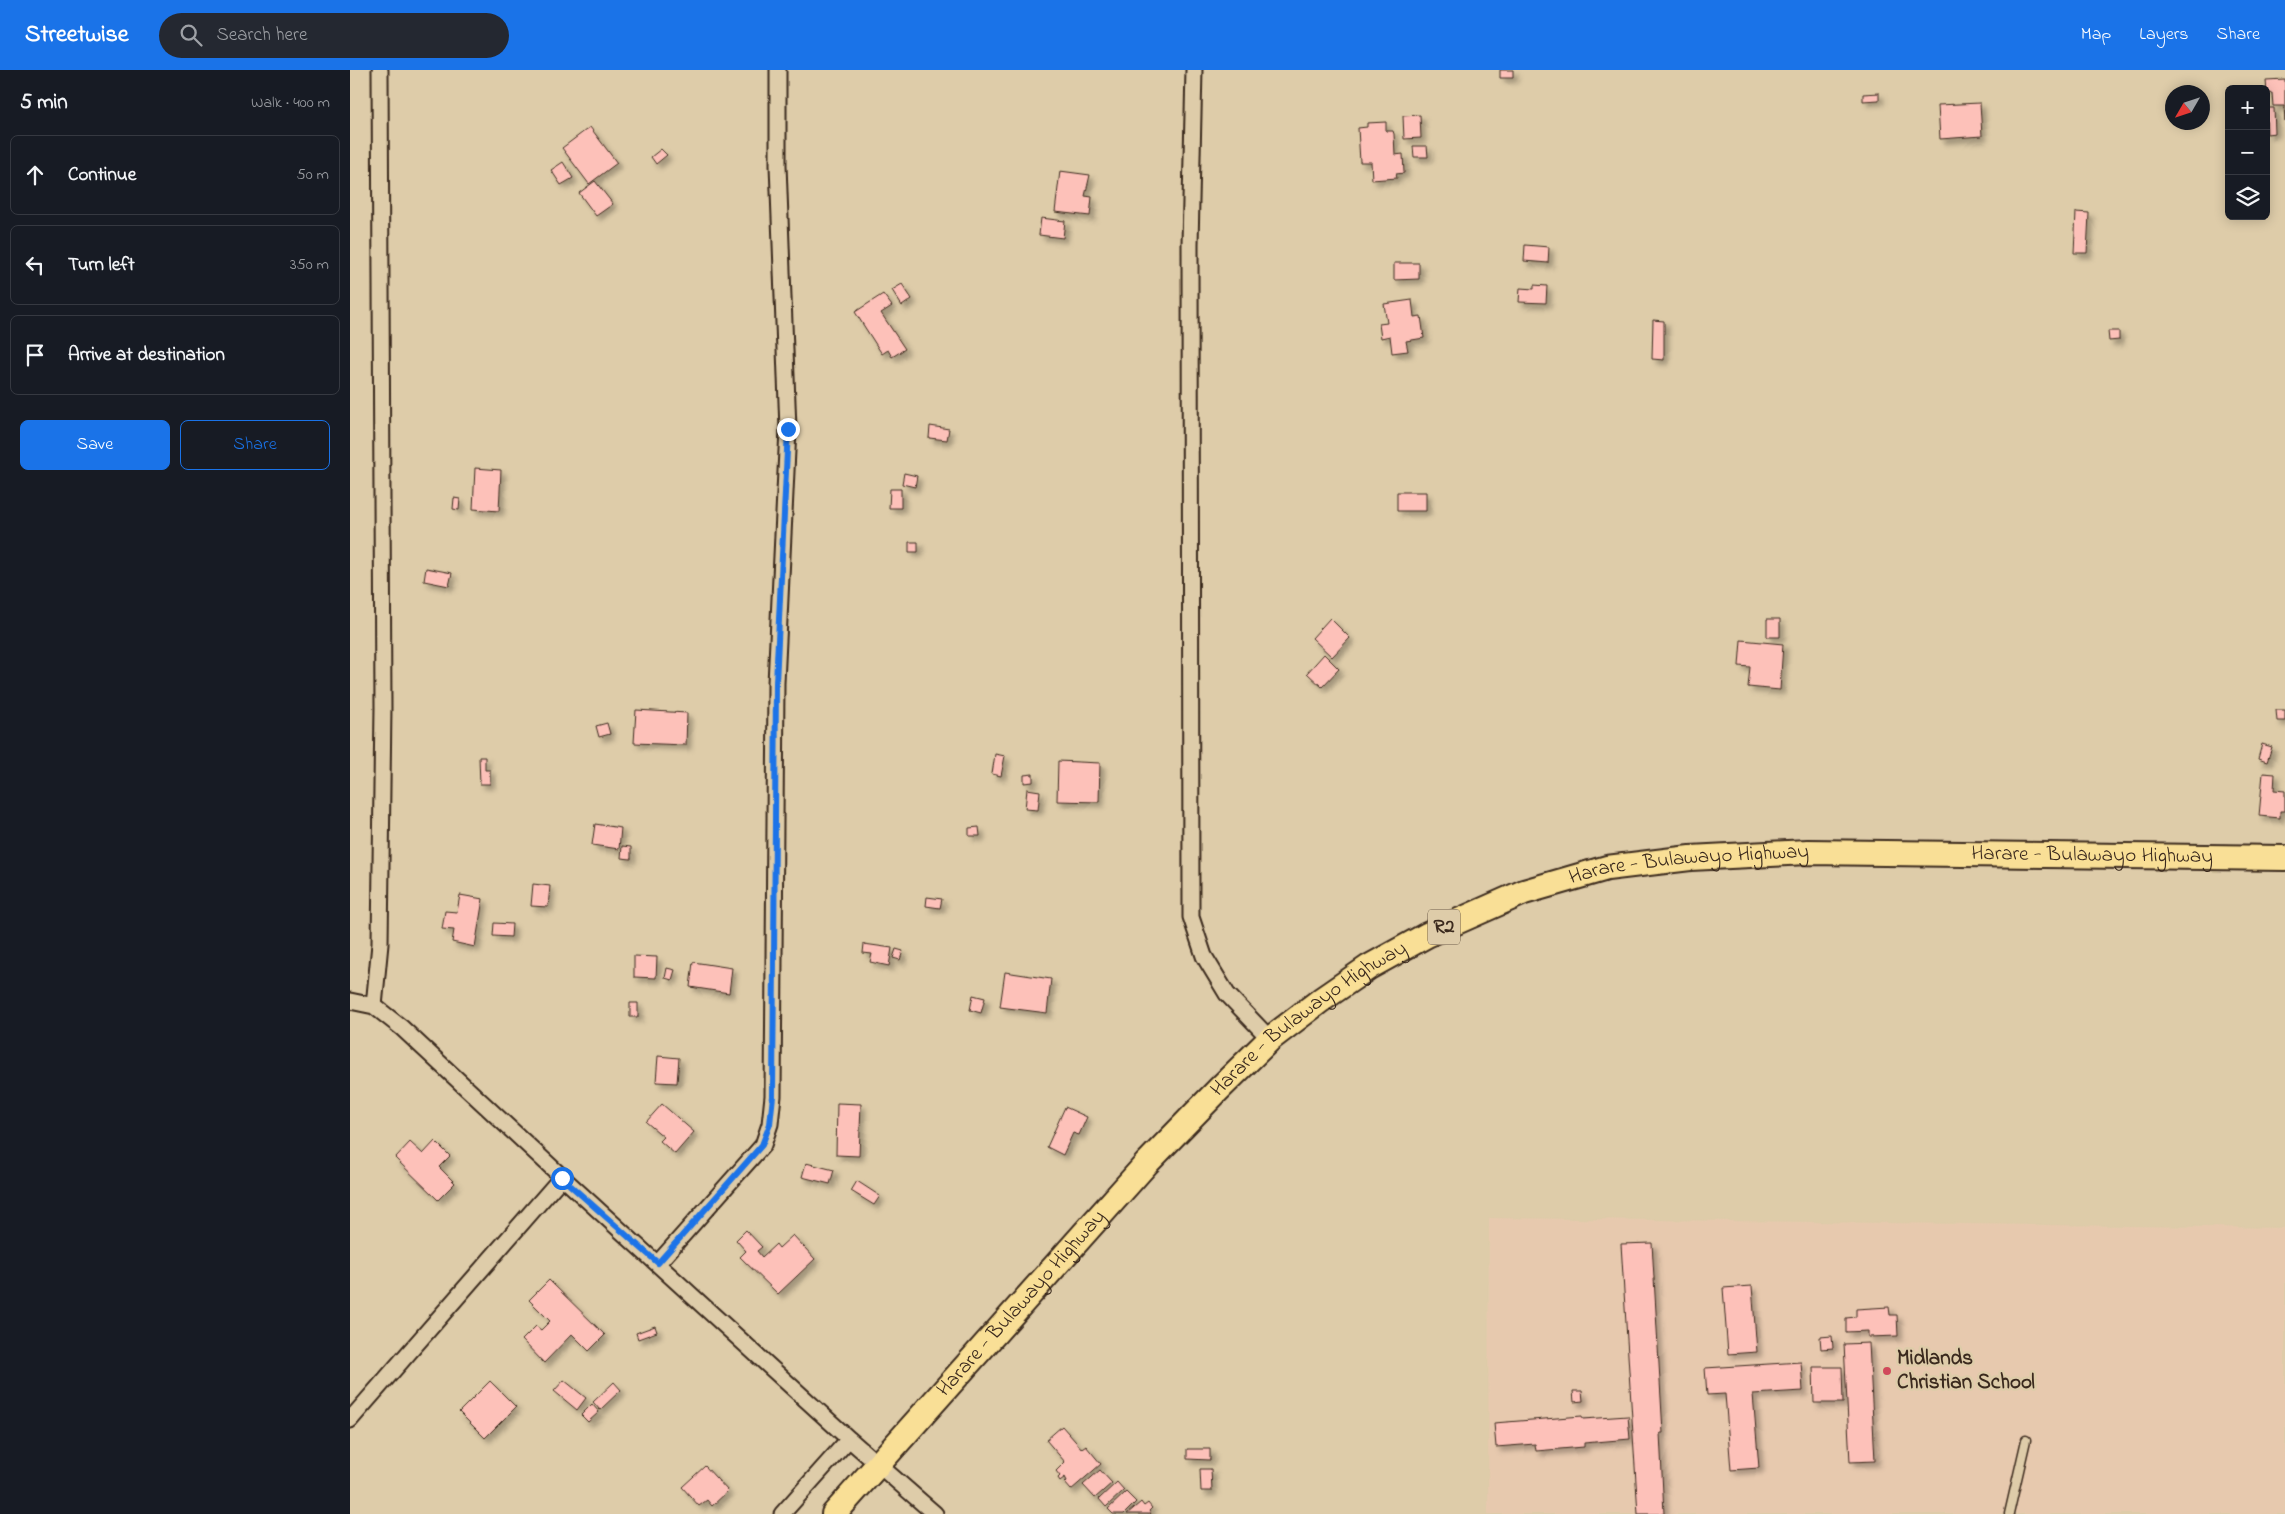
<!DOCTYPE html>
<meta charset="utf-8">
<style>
body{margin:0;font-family:"Indie Flower",sans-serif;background:#242831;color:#f1f3f6}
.controls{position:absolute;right:15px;top:15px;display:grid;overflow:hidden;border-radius:8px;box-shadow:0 2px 12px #0003}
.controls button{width:45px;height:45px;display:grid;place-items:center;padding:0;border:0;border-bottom:1px solid #363941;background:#171b24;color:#f1f3f6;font:25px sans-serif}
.compass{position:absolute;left:1815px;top:15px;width:45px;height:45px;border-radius:50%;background:#171b24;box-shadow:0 2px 12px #0003;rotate:231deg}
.stop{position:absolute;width:15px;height:15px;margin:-11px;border:4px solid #1a73e8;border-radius:50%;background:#fff}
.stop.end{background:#1a73e8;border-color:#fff;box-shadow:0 1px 5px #0008}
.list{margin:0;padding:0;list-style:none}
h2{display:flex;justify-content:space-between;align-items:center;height:65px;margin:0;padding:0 20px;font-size:21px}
h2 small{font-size:16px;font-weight:400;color:#9ea1a6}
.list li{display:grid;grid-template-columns:32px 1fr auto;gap:15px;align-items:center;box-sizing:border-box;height:80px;margin:0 10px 10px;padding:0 10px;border:1px solid #363941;border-radius:8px}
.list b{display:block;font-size:19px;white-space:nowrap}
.list em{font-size:16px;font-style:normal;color:#9ea1a6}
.actions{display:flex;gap:10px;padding:15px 20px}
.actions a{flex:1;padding:11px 0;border:1px solid #1a73e8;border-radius:8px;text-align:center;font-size:18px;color:#1a73e8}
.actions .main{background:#1a73e8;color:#fff}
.icon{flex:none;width:28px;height:28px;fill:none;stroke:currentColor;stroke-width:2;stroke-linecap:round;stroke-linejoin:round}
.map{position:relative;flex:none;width:1935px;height:1444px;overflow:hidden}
header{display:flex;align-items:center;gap:30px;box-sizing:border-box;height:70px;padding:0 25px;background:#1a73e8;color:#fff}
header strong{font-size:24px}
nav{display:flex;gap:28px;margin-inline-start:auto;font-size:18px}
.search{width:350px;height:45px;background:#242831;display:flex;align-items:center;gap:12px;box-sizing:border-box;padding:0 18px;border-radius:28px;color:#9ea1a6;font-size:19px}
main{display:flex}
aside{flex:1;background:#171b24}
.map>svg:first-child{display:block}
</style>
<header>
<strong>Streetwise</strong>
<div class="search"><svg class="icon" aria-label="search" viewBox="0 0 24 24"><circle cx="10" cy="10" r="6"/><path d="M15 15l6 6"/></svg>Search here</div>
<nav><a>Map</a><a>Layers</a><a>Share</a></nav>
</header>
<main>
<aside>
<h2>5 min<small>Walk · 400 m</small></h2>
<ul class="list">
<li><svg class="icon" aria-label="ahead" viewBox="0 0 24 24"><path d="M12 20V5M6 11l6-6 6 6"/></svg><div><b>Continue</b></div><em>50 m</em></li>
<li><svg class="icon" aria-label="left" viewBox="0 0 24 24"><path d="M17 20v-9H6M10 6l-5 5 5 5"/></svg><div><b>Turn left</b></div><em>350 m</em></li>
<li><svg class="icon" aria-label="arrive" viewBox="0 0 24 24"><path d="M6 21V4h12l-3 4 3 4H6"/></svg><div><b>Arrive at destination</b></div></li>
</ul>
<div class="actions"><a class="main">Save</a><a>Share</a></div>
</aside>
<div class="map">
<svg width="1935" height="1444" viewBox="0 0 1935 1444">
<defs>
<filter id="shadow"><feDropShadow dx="4.5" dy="4.5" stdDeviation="2.5" flood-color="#0004"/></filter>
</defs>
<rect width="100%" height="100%" fill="#decca9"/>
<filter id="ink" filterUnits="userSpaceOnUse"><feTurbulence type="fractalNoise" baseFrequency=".02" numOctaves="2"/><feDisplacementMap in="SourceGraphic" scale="10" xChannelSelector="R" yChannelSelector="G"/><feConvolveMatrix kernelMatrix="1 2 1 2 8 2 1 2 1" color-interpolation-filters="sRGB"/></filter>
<g filter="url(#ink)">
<!-- built -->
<path fill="#e7c9ae" d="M 1139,1148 L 1935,1158 L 1935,1444 L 1138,1444 Z"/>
<!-- building -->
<path fill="#fdc1b9" stroke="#3b2a1e" filter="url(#shadow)" d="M 1150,0 L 1163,0 L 1163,8 L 1150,8 Z
M 1935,9 L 1935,51 L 1934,36 L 1923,36 L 1922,23 L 1917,24 L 1916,10 Z
M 1529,23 L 1529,30 L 1513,31 L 1513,24 Z
M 1630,33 L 1632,66 L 1590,69 L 1588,35 Z
M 1916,38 L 1924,38 L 1925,63 L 1917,64 Z
M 1070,45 L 1071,68 L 1054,69 L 1053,46 Z
M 1036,52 L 1036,61 L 1043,61 L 1044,64 L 1045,85 L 1053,84 L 1054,103 L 1046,104 L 1047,108 L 1022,110 L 1021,92 L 1010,92 L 1008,58 L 1017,57 L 1017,53 Z
M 240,57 L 267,93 L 239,114 L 212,78 Z
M 1063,76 L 1077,76 L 1078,87 L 1064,87 Z
M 311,79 L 317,85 L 306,94 L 301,87 Z
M 213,92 L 223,108 L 211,115 L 201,100 Z
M 710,101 L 740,105 L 735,126 L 742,127 L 740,146 L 705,142 Z
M 245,111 L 263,134 L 246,146 L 229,123 Z
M 1726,142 L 1739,143 L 1737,183 L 1724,183 Z
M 691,148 L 715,151 L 713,168 L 689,165 Z
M 1175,175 L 1199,177 L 1198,193 L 1174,191 Z
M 1044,193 L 1069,193 L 1069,209 L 1044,210 Z
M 552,214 L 562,229 L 552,236 L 542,220 Z
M 1184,215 L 1197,216 L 1196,233 L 1169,232 L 1170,218 L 1184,219 Z
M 533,224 L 542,236 L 531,243 L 555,279 L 542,287 L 538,280 L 532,284 L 505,242 Z
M 1062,230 L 1064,247 L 1071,246 L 1074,268 L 1056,271 L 1058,281 L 1042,283 L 1040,266 L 1031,268 L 1029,254 L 1037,253 L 1034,234 Z
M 1303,250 L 1314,251 L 1314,290 L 1302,289 Z
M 1758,261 L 1769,261 L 1769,270 L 1759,271 Z
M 580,356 L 599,359 L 597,370 L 579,368 Z
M 125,398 L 151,400 L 149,441 L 123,439 Z
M 554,403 L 567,406 L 565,417 L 552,414 Z
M 540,419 L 551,419 L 551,438 L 539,438 Z
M 1047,422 L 1076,422 L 1076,441 L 1047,441 Z
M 104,428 L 110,429 L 109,440 L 103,439 Z
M 559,472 L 568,472 L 568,482 L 559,482 Z
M 76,498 L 102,503 L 99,516 L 74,511 Z
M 980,548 L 1000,568 L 982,587 L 962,568 Z
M 1417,549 L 1430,549 L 1430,567 L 1417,567 Z
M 1391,570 L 1433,574 L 1430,620 L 1398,617 L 1400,597 L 1389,596 Z
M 974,584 L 989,599 L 972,617 L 957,603 Z
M 286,640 L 337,643 L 336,675 L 284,673 Z
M 1926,640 L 1935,640 L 1935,651 L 1927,651 Z
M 257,653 L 260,664 L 249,667 L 246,656 Z
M 1912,674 L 1922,677 L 1917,692 L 1908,689 Z
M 645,684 L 655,686 L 651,706 L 642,704 Z
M 129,687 L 135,687 L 135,700 L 140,700 L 140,714 L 130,714 Z
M 708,691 L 750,693 L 749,732 L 707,731 Z
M 1913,703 L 1925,704 L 1924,720 L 1935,721 L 1935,741 L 1930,741 L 1930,748 L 1909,746 Z
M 683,704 L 683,712 L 674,713 L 674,705 Z
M 677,719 L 690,721 L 688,740 L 675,739 Z
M 245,754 L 271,758 L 269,779 L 242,775 Z
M 629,757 L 630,766 L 619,766 L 619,758 Z
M 272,776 L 281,777 L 281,789 L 271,788 Z
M 183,814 L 200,816 L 198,837 L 181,836 Z
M 110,825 L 133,829 L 125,877 L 102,872 L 104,860 L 92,859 L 95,841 L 107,842 Z
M 577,827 L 592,829 L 590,838 L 576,836 Z
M 144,853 L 162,854 L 161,867 L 143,866 Z
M 514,874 L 542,878 L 539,896 L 520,892 L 522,884 L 513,883 Z
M 546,879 L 553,881 L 550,890 L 543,888 Z
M 284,886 L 307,887 L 306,908 L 284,907 Z
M 343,892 L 382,898 L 379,923 L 340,917 Z
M 317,898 L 325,900 L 322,910 L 315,908 Z
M 655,902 L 701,909 L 697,943 L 650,937 Z
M 623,925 L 635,928 L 631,943 L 620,940 Z
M 280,933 L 288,933 L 288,947 L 280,947 Z
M 308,986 L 329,988 L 327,1013 L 306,1012 Z
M 487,1033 L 511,1034 L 509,1086 L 486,1085 Z
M 312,1034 L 344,1062 L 325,1084 L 310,1071 L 314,1067 L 296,1052 Z
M 715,1037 L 737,1047 L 729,1065 L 723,1063 L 713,1085 L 697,1077 Z
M 85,1071 L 100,1086 L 89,1097 L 105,1113 L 88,1130 L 45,1088 L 60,1072 L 73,1084 Z
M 456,1093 L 484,1100 L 480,1114 L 452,1107 Z
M 507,1111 L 530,1126 L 524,1135 L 501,1121 Z
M 396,1160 L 412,1177 L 407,1181 L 412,1187 L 426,1174 L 429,1178 L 443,1165 L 465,1189 L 428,1224 L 390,1187 L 396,1181 L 386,1170 Z
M 1302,1173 L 1313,1363 L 1310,1363 L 1314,1444 L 1288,1444 L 1271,1174 Z
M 199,1210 L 255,1265 L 239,1281 L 222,1264 L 194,1293 L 172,1270 L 186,1256 L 191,1260 L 200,1251 L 179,1230 Z
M 1402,1216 L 1407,1282 L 1378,1284 L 1373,1218 Z
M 1539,1237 L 1540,1245 L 1547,1245 L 1548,1266 L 1518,1267 L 1518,1261 L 1496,1262 L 1496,1248 L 1506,1247 L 1506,1239 Z
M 305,1256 L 307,1262 L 288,1269 L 286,1263 Z
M 1482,1266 L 1483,1278 L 1471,1279 L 1470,1267 Z
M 1519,1273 L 1525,1391 L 1500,1392 L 1494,1274 Z
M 1451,1292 L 1453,1321 L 1403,1324 L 1409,1398 L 1381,1400 L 1375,1324 L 1357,1325 L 1355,1298 Z
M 1463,1297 L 1492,1297 L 1493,1333 L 1464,1333 Z
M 214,1310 L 236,1328 L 227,1340 L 204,1321 Z
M 140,1311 L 166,1337 L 135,1368 L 109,1342 Z
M 264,1312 L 271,1320 L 250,1340 L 243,1332 Z
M 1223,1321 L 1232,1321 L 1233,1331 L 1224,1332 Z
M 242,1334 L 249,1342 L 238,1352 L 231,1345 Z
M 1232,1346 L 1233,1349 L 1278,1346 L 1280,1369 L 1234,1373 L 1234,1377 L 1186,1381 L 1185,1374 L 1146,1377 L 1144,1353 Z
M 712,1356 L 732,1379 L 736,1376 L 751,1394 L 721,1420 L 715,1413 L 717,1411 L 715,1407 L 710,1411 L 708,1408 L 710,1406 L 706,1401 L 715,1392 L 696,1370 Z
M 837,1379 L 860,1379 L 860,1390 L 837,1389 Z
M 355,1396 L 378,1421 L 362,1436 L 357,1430 L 349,1436 L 332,1417 Z
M 850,1399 L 861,1399 L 862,1421 L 851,1421 Z
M 750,1400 L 762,1413 L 745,1428 L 733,1415 Z
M 767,1412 L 774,1420 L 756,1437 L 749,1429 Z
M 776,1422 L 786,1432 L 774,1444 L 763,1444 L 758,1439 Z
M 791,1432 L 794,1436 L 798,1433 L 802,1438 L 799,1441 L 801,1444 L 777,1444 Z"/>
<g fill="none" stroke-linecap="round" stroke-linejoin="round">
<defs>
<path id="service" d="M 1659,1444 L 1676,1370"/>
<path id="minor" d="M 844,0 L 840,174 L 841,847 L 854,886 L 877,924 L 920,969
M 0,931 L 24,936 L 52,958 L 212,1107 L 499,1369 L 585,1444
M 24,936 L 30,874 L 33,637 L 30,0
M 308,1193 L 413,1075 L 420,1054 L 423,1026 L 426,613 L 438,359 L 428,95 L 428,0
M 0,1350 L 212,1107
M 432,1444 L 499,1369"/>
<g id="trunk">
<path id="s1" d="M 484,1444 L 797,1093 L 869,1019 L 920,969 L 971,930 L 1019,897 L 1077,865 L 1174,822 L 1257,798 L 1340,788 L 1458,782 L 1935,788"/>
</g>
</defs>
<!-- service casing -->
<use href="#service" stroke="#3b2a1e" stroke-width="11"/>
<!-- minor casing -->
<use href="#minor" stroke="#3b2a1e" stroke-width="19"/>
<!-- trunk casing -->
<use href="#trunk" stroke="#3b2a1e" stroke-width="28"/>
<!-- service -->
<use href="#service" stroke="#decca9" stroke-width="8"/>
<!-- minor -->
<use href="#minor" stroke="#decca9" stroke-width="15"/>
<!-- trunk -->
<use href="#trunk" stroke="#f9df96" stroke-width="24"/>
</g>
</g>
<g fill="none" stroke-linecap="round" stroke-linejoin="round" filter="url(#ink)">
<!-- route -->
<path stroke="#1a73e8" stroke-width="6" d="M 212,1108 L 308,1193 L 412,1075 L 420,1054 L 423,1026 L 426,613 L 438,359"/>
</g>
<!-- markers -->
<circle fill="#d1495b" stroke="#decca9" stroke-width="2" cx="1537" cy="1301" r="5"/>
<g text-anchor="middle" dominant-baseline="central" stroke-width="5" stroke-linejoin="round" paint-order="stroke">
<!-- shield labels -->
<rect fill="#decca9" stroke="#6c5b48" stroke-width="1" x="1078" y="839.5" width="32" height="35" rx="4"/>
<g font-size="20" font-weight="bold" fill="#3b2a1e">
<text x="1094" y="857">R2</text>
</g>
<!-- street labels -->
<g font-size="21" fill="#3b2a1e" stroke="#decca9">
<text stroke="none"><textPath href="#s1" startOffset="1512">Harare - Bulawayo Highway</textPath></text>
<text stroke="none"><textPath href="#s1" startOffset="1108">Harare - Bulawayo Highway</textPath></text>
<text stroke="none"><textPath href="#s1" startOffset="688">Harare - Bulawayo Highway</textPath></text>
<text stroke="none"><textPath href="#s1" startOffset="282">Harare - Bulawayo Highway</textPath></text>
</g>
<!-- poi labels -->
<g font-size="21" font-weight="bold" fill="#3b2a1e" stroke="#decca9" text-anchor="start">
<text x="1547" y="1289">Midlands<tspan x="1547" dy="24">Christian School</tspan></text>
</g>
</g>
</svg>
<div class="controls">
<button>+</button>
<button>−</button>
<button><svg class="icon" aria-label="layers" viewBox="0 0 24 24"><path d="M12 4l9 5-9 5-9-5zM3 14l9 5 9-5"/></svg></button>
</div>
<svg class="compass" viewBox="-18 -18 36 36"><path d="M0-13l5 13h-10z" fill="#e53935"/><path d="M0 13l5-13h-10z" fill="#9ea1a6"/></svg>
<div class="stop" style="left:212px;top:1108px"></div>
<div class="stop end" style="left:438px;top:359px"></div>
</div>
</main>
